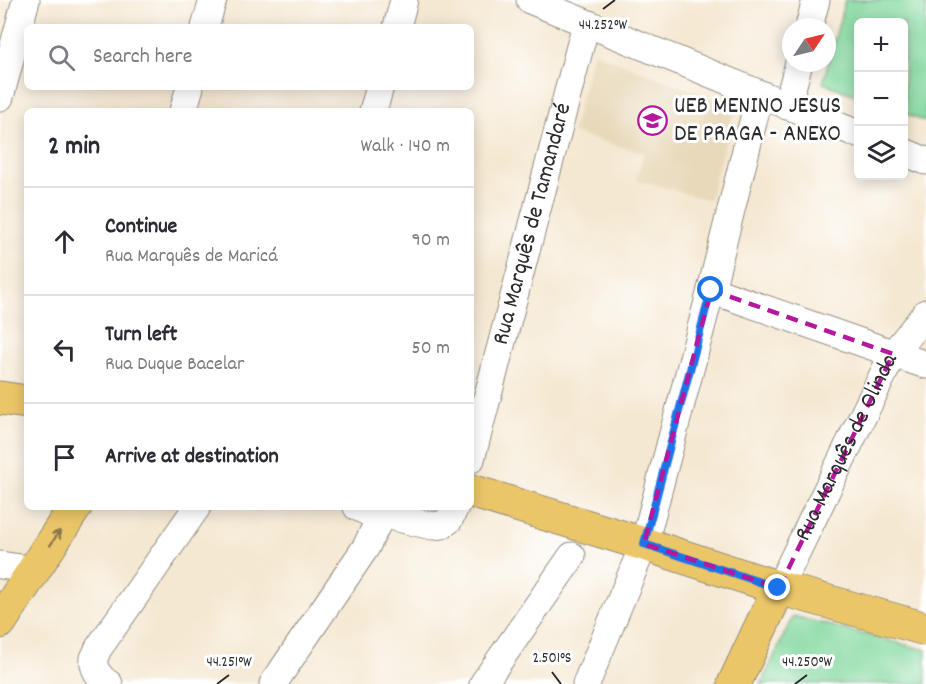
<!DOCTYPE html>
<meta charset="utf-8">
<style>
body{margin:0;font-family:Dekko,sans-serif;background:#f2f2f3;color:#2b2b33}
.controls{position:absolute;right:18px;top:18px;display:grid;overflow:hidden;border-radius:9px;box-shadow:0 3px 15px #0003}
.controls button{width:54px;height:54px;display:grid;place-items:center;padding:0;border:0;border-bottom:2px solid #e1e1e2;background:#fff;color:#2b2b33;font:30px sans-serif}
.compass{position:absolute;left:782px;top:18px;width:54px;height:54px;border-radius:50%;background:#fff;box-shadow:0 3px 15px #0003;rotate:55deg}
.stop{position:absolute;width:18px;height:18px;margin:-14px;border:4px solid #1a73e8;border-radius:50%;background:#fff}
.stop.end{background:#1a73e8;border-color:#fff;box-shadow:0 2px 6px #0008}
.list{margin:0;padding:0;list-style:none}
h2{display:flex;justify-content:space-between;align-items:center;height:78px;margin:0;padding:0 24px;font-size:26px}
h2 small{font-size:20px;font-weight:400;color:#7c7c81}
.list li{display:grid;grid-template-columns:39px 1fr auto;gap:18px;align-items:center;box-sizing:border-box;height:108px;padding:0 24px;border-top:2px solid #e1e1e2}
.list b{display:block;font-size:22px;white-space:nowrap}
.list p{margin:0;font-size:20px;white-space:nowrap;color:#7c7c81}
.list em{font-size:20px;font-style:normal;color:#7c7c81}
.icon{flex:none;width:33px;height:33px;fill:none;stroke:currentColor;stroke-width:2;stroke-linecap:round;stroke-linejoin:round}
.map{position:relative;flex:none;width:926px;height:684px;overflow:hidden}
.search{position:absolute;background:#fff;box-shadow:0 3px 15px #0003;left:24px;top:24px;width:450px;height:66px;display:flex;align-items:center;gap:15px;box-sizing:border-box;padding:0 21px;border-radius:9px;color:#7c7c81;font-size:22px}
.panel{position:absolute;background:#fff;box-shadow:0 3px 15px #0003;left:24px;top:108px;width:450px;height:402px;border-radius:9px}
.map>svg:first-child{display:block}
</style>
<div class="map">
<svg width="926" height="684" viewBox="0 0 926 684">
<rect width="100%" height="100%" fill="#fff"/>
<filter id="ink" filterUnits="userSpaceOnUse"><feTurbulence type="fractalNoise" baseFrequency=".0167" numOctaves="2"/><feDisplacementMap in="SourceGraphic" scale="12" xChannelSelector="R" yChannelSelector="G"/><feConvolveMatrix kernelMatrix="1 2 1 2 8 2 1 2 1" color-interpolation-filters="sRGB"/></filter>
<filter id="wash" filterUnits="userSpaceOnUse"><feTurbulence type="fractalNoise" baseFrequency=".008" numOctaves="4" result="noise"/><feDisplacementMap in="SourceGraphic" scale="24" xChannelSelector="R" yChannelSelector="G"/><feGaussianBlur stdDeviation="1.35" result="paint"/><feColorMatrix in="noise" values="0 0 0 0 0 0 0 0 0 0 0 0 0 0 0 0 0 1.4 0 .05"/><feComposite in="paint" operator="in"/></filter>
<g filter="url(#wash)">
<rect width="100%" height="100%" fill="#f5e8d2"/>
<!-- built -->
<path fill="#e8d9ba" d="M 593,52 L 735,108 L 709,200 L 636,180 L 644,153 L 572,133 Z"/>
<!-- green -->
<path fill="#80d79b" stroke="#568163" stroke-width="1.5" d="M 845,0 L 926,0 L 926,122 L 904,113 L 904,22 L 858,22 L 858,96 L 823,83 Z
M 793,616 L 926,650 L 926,684 L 761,684 Z"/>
</g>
<g filter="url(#ink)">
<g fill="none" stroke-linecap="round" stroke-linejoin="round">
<defs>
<g id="minor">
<path d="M 530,0 L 858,134"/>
<path d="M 205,27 L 213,0"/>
<path d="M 397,27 L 404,0"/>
<path d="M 809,27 L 816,0"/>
<path d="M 0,97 L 26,0"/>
<path d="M 787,106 L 799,63"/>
<path d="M 183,111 L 190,87"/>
<path d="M 373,111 L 380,87"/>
<path d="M 904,152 L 926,161"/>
<path d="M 711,290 L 926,365"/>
<path id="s1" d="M 471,459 L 586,24"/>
<path d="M 380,518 L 389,516 L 432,526 L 442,525 L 449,520 L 455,507"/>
<path d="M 0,565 L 34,570"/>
<path id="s2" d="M 779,588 L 893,354 L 926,313"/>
<path d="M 109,684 C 101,679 92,669 94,658 C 94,658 98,650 98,649 L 197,507"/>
<path d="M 273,684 L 366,547 L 380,518 L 357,507"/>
<path d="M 483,684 L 572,556"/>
<path d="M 586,684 L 644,544 L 711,290 L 760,94"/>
</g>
<path id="major" d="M 0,398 L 27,402
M 471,491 L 644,544 L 779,588 L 926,629
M 0,622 L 75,507
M 734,684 L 779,588"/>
</defs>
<!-- minor casing -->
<use href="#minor" stroke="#908a7e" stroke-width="29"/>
<!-- major casing -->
<use href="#major" stroke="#908a7e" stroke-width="35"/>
<!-- minor -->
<use href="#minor" stroke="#fff" stroke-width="27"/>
<!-- major -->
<use href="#major" stroke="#ebc669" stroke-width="33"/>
</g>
<!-- one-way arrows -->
<defs><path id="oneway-shaft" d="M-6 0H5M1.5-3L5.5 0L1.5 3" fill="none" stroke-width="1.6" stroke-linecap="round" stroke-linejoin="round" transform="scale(1.5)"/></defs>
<use stroke="#8b784a" href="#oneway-shaft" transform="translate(55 538) rotate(-57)"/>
</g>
<g fill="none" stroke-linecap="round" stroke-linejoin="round" filter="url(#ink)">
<!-- route -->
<path stroke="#1a73e8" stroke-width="8" d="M 711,290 L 644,544 L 778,588"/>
</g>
<!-- marked area -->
<path fill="none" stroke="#b5179e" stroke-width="4.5" stroke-dasharray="12 8" stroke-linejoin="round" d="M 711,290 L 893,354 L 779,588 L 644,544 Z"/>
<!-- ticks -->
<path fill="none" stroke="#2b2b2b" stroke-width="2" d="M 603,9 L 615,0M 552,672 L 561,684M 217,684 L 229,675M 795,684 L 807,675"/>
<!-- icons -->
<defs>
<symbol id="school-ring" viewBox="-11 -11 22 22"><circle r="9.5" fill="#fff" stroke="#b5179e" stroke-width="1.5"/><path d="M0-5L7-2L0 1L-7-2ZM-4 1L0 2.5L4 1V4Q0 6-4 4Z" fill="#b5179e"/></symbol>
</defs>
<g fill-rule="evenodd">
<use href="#school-ring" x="636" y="104" width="33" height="33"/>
</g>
<g text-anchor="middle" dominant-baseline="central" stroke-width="6" stroke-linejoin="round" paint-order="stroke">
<!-- poi labels -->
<g font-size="24" fill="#2b2b2b" stroke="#fff" text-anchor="start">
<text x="674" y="107">UEB MENINO JESUS<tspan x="674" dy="28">DE PRAGA - ANEXO</tspan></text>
</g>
<!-- street labels -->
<g font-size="24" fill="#2b2b2b" stroke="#fff">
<text stroke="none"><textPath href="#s1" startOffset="243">Rua Marquês de Tamandaré</textPath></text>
<text stroke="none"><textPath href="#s2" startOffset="156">Rua Marquês de Olinda</textPath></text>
</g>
</g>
<g font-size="15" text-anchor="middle" fill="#2b2b2b" stroke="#fff" stroke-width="6" stroke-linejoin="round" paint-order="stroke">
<text x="603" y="29">44.252°W</text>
<text x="552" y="662">2.501°S</text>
<text x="229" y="666">44.251°W</text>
<text x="807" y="666">44.250°W</text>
</g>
</svg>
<div class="controls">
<button>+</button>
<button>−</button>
<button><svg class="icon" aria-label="layers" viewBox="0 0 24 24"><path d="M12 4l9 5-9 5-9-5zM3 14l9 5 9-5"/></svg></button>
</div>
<svg class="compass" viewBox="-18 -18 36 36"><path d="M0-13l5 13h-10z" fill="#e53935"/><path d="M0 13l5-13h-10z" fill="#7c7c81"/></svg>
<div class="stop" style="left:711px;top:290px"></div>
<div class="stop end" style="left:778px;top:588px"></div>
<div class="search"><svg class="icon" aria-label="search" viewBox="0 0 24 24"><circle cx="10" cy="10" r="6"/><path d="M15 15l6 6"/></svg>Search here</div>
<section class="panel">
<h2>2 min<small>Walk · 140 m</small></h2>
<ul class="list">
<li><svg class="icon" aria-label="ahead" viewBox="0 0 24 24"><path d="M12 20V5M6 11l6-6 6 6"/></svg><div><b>Continue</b><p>Rua Marquês de Maricá</p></div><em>90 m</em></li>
<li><svg class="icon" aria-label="left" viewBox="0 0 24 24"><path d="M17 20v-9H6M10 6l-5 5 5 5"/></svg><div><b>Turn left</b><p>Rua Duque Bacelar</p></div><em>50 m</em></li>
<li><svg class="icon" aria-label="arrive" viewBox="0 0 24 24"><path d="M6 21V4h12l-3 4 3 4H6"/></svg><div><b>Arrive at destination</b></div></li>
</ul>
</section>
</div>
